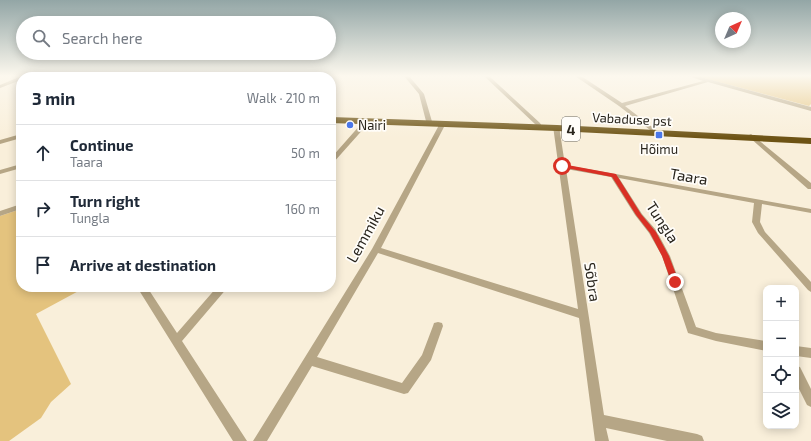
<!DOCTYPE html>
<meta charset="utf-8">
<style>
body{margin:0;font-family:"Exo 2",sans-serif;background:#f6f6f7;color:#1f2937}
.controls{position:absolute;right:12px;bottom:12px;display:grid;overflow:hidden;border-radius:8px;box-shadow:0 2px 10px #0003}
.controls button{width:36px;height:36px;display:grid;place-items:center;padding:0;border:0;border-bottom:1px solid #e0e1e3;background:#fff;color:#1f2937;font:20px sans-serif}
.compass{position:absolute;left:715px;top:12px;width:36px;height:36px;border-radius:50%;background:#fff;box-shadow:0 2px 10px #0003;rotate:44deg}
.stop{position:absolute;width:12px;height:12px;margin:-9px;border:3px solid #d93025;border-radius:50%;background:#fff}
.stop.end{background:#d93025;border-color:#fff;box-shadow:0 1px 4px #0008}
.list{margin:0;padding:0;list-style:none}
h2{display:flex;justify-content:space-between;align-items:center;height:52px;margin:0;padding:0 16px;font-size:17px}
h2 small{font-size:13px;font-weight:400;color:#747a83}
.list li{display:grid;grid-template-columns:26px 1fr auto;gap:12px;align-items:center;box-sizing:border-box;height:56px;padding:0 16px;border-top:1px solid #e0e1e3}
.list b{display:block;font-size:15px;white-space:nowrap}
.list p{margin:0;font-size:13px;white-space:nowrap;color:#747a83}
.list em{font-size:13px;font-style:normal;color:#747a83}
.icon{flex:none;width:22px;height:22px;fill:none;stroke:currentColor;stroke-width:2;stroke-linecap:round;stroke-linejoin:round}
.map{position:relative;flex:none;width:811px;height:441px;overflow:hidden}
.search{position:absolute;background:#fff;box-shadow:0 2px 10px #0003;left:16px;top:16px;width:320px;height:44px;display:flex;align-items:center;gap:10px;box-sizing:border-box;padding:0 14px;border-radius:22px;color:#747a83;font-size:15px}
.panel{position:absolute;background:#fff;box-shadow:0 2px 10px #0003;left:16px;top:72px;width:320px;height:220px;border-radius:16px}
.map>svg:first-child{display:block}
</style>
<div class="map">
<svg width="811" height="441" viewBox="0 0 811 441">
<rect width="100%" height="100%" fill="#f9efda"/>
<!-- green -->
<path fill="#e4c37e" d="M 696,76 L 811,76 L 811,104 L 809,106 Z
M 21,209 L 21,287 L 86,287 L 36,314 L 71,384 L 51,402 L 41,418 L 9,441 L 0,441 L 0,216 Z"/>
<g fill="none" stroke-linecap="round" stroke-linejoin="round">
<!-- minor -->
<path fill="#b6a686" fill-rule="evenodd" d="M 177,76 L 181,76 L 181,77 L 177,77 Z
M 253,76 L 257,76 L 257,77 L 253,77 Z
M 298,76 L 302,76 L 302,77 L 298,77 Z
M 404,76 L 409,76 L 424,94 L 433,125 L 432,126 L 427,125 L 419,94 Z
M 484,76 L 489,76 L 540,123 L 543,128 L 542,129 L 538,129 L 536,125 Z
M 575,76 L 581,76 L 622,103 L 703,81 L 689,76 L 697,76 L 811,107 L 811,111 L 708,82 L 625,106 L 656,130 L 656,132 L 654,133 L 619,106 Z
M 19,77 L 23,77 L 21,77 L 21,80 L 0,88 L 0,85 Z
M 364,119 L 369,120 L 366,126 L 333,163 L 331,164 L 331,158 L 361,124 Z
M 441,121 L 444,123 L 444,127 L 381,248 L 578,309 L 553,126 L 554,125 L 559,126 L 565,165 L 811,209 L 811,213 L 762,204 L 760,222 L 765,232 L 811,282 L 811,292 L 808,290 L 758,233 L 752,222 L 754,203 L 619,178 L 642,214 L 656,230 L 670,256 L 696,327 L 716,333 L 766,341 L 766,351 L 716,341 L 688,333 L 662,256 L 649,233 L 635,215 L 611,177 L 566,169 L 604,415 L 697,434 L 702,436 L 704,441 L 667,441 L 606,428 L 609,441 L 595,441 L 579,318 L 378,253 L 317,357 L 402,383 L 422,355 L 433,326 L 434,323 L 438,322 L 442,323 L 443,326 L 431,360 L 408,393 L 404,394 L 312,366 L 267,441 L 253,441 L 372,249 L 438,127 L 438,123 Z
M 21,134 L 21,138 L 0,144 L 0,140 Z
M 751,134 L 811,183 L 811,189 L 808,189 L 749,137 L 749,135 Z
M 21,164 L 21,168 L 0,174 L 0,170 Z
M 21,204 L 21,209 L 0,216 L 0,211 Z
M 137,287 L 147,287 L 177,333 L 217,287 L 228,287 L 182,341 L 247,441 L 233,441 Z
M 796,346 L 811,348 L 811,358 L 796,356 Z
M 796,366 L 800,367 L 811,389 L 811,407 L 807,405 L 796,383 Z"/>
<!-- highway -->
<path fill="#6d5314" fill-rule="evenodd" d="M 70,76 L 80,76 L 81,77 L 70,77 Z
M 85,76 L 95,76 L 96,77 L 85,77 Z
M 331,117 L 557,125 L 811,138 L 811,144 L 557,131 L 331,123 Z"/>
</g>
<!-- sky -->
<linearGradient id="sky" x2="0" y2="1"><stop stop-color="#93a6a6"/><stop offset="0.55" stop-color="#fcf8ee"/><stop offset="1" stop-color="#fcf8ee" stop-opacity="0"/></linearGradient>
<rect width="811" height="138" fill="url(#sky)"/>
<!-- route -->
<path fill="#d93025" d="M 562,164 L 616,174 L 641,214 L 656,232 L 669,256 L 679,282 L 678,284 L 672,284 L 662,256 L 650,233 L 636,215 L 612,177 L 561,167 L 561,165 Z"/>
<!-- markers -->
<g fill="#4a77e9" stroke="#fffdf9" stroke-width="1.5">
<circle cx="350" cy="125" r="4"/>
<rect x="655" y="131" width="8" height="8" rx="2"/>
</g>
<g text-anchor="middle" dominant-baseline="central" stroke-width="3.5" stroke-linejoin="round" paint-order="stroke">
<!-- far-street labels -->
<g font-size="13" fill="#29251d" stroke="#fffdf9">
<text transform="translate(632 119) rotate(3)">Vabaduse pst</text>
</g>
<!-- far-poi labels -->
<g font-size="13" fill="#29251d" stroke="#fffdf9" text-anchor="start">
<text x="358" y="125">Nairi</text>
<text x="659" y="149" text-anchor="middle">Hõimu</text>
</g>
<!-- shield labels -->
<rect fill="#fffdf9" stroke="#69665f" stroke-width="1" x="562" y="117" width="18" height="24" rx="3"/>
<g font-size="14" font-weight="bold" fill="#29251d">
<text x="571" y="129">4</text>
</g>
<!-- street labels -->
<g font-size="15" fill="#29251d" stroke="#fffdf9">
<text transform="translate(689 176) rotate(10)">Taara</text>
<text transform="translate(663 222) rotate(57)">Tungla</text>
<text transform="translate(365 234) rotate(-61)">Lemmiku</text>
<text transform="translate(593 282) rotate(82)">Sõbra</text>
</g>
</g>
</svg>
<div class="controls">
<button>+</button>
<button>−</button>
<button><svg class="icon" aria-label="locate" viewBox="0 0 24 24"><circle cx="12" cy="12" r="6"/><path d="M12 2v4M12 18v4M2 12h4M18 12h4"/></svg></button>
<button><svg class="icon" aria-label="layers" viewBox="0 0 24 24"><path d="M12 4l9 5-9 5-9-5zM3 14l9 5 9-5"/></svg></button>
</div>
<svg class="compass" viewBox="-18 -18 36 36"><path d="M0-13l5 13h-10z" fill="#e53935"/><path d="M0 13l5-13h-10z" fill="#747a83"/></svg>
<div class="stop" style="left:562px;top:166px"></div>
<div class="stop end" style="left:675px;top:282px"></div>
<div class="search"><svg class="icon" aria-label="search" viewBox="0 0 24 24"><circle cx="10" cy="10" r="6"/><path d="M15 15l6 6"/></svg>Search here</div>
<section class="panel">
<h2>3 min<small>Walk · 210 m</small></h2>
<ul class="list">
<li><svg class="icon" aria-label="ahead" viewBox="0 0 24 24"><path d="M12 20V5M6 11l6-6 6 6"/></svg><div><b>Continue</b><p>Taara</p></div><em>50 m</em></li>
<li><svg class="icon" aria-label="right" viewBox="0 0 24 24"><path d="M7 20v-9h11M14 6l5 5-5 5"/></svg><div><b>Turn right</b><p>Tungla</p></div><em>160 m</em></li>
<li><svg class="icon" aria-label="arrive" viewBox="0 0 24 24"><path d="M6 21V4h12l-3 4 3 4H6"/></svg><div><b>Arrive at destination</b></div></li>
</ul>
</section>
</div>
